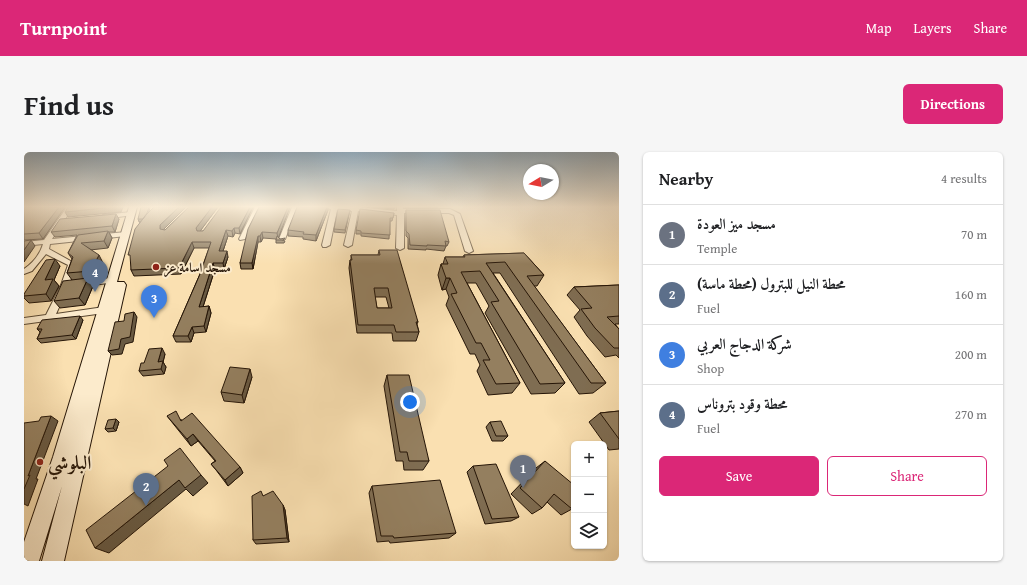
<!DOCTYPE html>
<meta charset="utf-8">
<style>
body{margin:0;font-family:"Gentium Book Plus",Amiri,serif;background:#f6f6f6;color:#202124}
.controls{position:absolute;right:12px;bottom:12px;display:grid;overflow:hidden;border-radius:6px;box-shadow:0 1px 3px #0004}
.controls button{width:36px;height:36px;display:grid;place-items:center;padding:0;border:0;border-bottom:1px solid #e0e0e0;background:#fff;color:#202124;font:20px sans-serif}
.compass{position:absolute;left:499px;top:12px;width:36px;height:36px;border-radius:50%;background:#fff;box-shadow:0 1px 3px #0004;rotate:260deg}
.you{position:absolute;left:386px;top:250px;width:14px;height:14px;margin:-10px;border:3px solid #fff;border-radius:50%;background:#1a73e8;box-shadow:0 0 0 6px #1a73e833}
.badge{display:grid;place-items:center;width:26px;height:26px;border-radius:50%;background:#db2777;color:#fff;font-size:13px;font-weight:700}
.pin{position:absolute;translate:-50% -33px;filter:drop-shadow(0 1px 2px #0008)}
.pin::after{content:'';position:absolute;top:21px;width:14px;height:12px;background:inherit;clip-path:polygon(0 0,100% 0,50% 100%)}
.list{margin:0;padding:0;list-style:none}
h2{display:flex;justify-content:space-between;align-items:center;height:52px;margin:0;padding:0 16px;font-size:17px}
h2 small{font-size:13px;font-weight:400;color:#757577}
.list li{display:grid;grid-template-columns:26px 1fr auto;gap:12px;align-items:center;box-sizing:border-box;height:60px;padding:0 16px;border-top:1px solid #e0e0e0}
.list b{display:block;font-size:15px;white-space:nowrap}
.list p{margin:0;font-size:13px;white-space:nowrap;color:#757577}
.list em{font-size:13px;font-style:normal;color:#757577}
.actions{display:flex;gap:8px;padding:12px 16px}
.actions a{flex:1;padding:9px 0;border:1px solid #db2777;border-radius:6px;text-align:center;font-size:14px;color:#db2777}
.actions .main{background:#db2777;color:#fff}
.icon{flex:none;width:22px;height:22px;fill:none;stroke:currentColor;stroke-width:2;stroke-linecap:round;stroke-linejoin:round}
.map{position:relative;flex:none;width:595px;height:409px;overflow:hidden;border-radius:6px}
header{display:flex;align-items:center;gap:24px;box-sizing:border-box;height:56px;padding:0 20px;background:#db2777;color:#fff}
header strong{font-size:19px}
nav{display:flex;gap:22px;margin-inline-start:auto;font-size:14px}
.intro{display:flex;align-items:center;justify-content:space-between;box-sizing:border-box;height:96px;padding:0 24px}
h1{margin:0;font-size:28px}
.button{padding:10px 18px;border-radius:6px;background:#db2777;color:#fff;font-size:14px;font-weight:700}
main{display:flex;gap:24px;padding:0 24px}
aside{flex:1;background:#fff;border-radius:6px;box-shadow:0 1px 3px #0004}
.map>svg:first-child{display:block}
</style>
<header>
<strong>Turnpoint</strong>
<nav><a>Map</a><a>Layers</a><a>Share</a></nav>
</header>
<div class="intro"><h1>Find us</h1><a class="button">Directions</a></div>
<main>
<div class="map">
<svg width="595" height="409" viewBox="0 0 595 409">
<rect width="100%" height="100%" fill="#fae0b1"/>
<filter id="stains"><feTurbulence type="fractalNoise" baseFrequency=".005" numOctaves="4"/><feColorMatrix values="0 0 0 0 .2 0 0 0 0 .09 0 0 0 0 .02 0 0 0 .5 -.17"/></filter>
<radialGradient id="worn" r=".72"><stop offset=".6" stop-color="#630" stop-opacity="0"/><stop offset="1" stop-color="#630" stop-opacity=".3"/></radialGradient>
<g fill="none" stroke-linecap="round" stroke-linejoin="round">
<defs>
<path id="street" d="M 43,55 L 49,55 L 28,87 L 102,80 L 105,82 L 102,84 L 26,92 L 25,97 L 52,112 L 45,133 L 32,162 L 80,155 L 84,158 L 80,161 L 0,172 L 0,166 L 22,163 L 37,133 L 44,113 L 22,102 L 8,119 L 0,122 L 0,117 C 9,111 16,102 19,92 L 0,94 L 0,90 L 20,88 Z
M 231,55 L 237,55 L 221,87 L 216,88 L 215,87 Z
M 268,55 L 274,55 L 261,87 L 256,88 L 255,87 Z
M 299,55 L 335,55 L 373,59 L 373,55 L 379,55 L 379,57 L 426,57 L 436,62 L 449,99 L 445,101 L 441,99 L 430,63 L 425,61 L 380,61 L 380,96 L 376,98 L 372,96 L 373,63 L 334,59 L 328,93 L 324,95 L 320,93 L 328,59 L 313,58 L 306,93 L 302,95 L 299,95 L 298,93 L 307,57 Z
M 107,60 L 110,62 L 109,63 L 79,67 L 76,65 L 79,63 Z
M 88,126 L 91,126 L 91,130 L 55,135 L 51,132 L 55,129 Z"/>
<path id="secondary" d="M 105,55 L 113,55 L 93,130 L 100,130 L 102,133 L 40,409 L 18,409 L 38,334 L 15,409 L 0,409 L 0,390 L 29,305 Z"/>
</defs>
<!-- street casing -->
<use href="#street" stroke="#5a4832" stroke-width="2"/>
<!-- secondary casing -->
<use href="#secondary" stroke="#251507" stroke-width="2"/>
<!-- street -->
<use href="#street" fill="#fcebcc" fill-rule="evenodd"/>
<!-- secondary -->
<use href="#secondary" fill="#fcebcc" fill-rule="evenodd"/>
</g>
<!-- wall -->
<path fill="#7f6d52" stroke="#251507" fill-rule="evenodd" d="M 0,55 L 41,55 L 19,87 L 0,88 Z
M 162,55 L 139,78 L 141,78 L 165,55 L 194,55 L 176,79 L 179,79 L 229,55 L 216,82 L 211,81 L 209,85 L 204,84 L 199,99 L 204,105 L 200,117 L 191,117 L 179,155 L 185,154 L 187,161 L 182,180 L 170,181 L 167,190 L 152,190 L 149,184 L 176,122 L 185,96 L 170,96 L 157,122 L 110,124 L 107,118 L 116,70 L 115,70 L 126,59 Z
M 235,55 L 266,55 L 254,85 L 256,87 L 261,89 L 260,91 L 252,91 L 252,87 L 239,86 L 237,90 L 234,90 L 229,117 L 217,117 L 216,111 Z
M 347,55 L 371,55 L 370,57 Z
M 381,55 L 414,55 L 414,56 L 381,56 Z
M 304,58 L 292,89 L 279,87 L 279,85 L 264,84 L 264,78 Z
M 326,58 L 321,81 L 310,80 L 310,77 Z
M 382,58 L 425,90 L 423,94 L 422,94 L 420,99 L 402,97 L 402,98 L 384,97 L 384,86 L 382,84 Z
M 370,61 L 368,69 L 366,69 L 365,87 L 337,84 L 337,82 L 332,82 L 332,78 Z
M 95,67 L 91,80 L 85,80 L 88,86 L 84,96 L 66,98 L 79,111 L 72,126 L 64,127 L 69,134 L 61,153 L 36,156 L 30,149 L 48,128 L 43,121 L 48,107 L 44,101 L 53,83 L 31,85 L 27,80 Z
M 355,98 L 394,170 L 393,172 L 395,180 L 392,189 L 369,189 L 368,181 L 333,181 L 325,116 L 326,108 L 327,108 L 327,103 L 354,103 ZM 351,145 L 362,145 L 365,156 L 353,156 Z
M 500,101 L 520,123 L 513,134 L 510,134 L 582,231 L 569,241 L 555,242 L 476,121 L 469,121 L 541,231 L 531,241 L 507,242 L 461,161 L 465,154 L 452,131 L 443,131 L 496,231 L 488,241 L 464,243 L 453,219 L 456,213 L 451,202 L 446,202 L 422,153 L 425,145 L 422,137 L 418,138 L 414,123 L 417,112 L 419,112 L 421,105 L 439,105 L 440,103 Z
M 36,114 L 30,128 L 35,134 L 27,149 L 5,151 L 0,146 L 0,142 Z
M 595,133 L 595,172 L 591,172 L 595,177 L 595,206 L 592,203 L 581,205 L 563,184 L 550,165 L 556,158 L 543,143 L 550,135 Z
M 59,168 L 52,187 L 17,191 L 13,187 L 16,180 L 13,177 Z
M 141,202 L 139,210 L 142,215 L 140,222 L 119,224 L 115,219 L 120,211 Z
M 363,223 L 405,309 L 399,318 L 380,318 L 379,309 L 372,309 L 360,234 Z
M 228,225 L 220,251 L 200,249 L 197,240 Z
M 595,259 L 595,297 L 585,298 L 565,270 L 576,261 Z
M 143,264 L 158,268 L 216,315 L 219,321 L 204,334 L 192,318 L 187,312 L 191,309 L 174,289 L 167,294 Z
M 95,270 L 92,279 L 84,280 L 81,277 Z
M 466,270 L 484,284 L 479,289 L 468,289 L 462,275 Z
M 521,309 L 548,357 L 537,363 L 523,350 L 518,356 L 508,362 L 487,342 L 512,316 Z
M 449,314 L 495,365 L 487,369 L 461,372 L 443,320 Z
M 348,334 L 432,381 L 425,386 L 366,391 L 365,389 L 353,390 L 345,341 Z
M 239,344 L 259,353 L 261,358 L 265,390 L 232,392 L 229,388 Z"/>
<!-- shaded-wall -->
<path fill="#685942" stroke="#251507" d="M 35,55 L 41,55 L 19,87 L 15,81 Z
M 88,55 L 99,55 L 97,60 L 44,65 L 41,60 Z
M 125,55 L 126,55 L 123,69 L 115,70 L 114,67 Z
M 155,55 L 162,55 L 138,79 L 136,77 L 136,73 Z
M 188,55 L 194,55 L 174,82 L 172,76 Z
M 226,55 L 229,55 L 216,82 L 215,76 Z
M 264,55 L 266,55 L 254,87 L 253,81 Z
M 303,55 L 304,55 L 304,58 L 292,89 L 292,83 Z
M 92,62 L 95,67 L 91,80 L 88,74 Z
M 210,76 L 211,81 L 209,85 L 208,79 Z
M 202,78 L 204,84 L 197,105 L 195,99 Z
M 84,79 L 88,86 L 84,96 L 80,89 Z
M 238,80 L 239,86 L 237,90 L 236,84 Z
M 234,84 L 234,90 L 229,117 L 228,111 Z
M 7,88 L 11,94 L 0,110 L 0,98 Z
M 168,90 L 170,96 L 157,122 L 155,116 Z
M 203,99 L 204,105 L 200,117 L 199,111 Z
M 75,103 L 79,111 L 72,126 L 67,119 Z
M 31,107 L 36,114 L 30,128 L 35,134 L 27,149 L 22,142 L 21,128 Z
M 189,111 L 191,117 L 177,161 L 175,155 Z
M 64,126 L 69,134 L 61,153 L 55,146 Z
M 422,126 L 426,126 L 422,137 L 418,138 Z
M 185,154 L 187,161 L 182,180 L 180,174 Z
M 110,160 L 113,165 L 109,190 L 101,192 L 98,202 L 88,203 L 84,199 L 97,187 Z
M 56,164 L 59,168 L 52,187 L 48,183 Z
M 168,175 L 170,181 L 167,190 L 164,184 Z
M 138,196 L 141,202 L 139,210 L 142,215 L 140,222 L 137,217 L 134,210 Z
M 226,217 L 228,225 L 220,251 L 218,243 Z
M 27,264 L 34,269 L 12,327 L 14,327 L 4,354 L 0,352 L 0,337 L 4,324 Z
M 92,267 L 95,270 L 92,279 L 89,276 Z
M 169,282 L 174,289 L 167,294 L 163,287 Z
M 216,315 L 219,321 L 204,334 L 201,328 Z
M 177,323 L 184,331 L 169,344 L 162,337 L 85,401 L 71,396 L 155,328 Z
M 259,353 L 261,358 L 265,390 L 263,386 Z"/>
<!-- building -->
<path fill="#947f5f" stroke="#251507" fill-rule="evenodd" d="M 0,55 L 35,55 L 15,81 L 0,82 Z
M 44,55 L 88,55 L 41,60 Z
M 117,55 L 125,55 L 123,61 L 119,67 L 114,67 Z
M 130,55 L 155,55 L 136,73 L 136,77 L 141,78 L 165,55 L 188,55 L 172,76 L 173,79 L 179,79 L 197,55 L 226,55 L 215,76 L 210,76 L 208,79 L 202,78 L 195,99 L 203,99 L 199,111 L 189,111 L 175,155 L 185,154 L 180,174 L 168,175 L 164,184 L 149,184 L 176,122 L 187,90 L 168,90 L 155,116 L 107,118 L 106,103 L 104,103 L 111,77 L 122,63 Z
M 235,55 L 264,55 L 253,81 L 238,80 L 236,84 L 234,84 L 228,111 L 216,111 L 224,77 Z
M 273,55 L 303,55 L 292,83 L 279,82 L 280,80 L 264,78 Z
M 314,57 L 326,58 L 321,78 L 310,77 Z
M 336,57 L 370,61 L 369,66 L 366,66 L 366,83 L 337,81 L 337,79 L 332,78 Z
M 382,58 L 416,58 L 425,90 L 421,89 L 422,94 L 403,93 L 403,94 L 386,93 L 385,82 L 382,79 Z
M 92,62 L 88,74 L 27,80 L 36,67 Z
M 84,79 L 80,89 L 57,91 L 75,103 L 67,119 L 43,121 L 49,105 L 44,101 L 54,83 Z
M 253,84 L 256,87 L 261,86 L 259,88 L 252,88 Z
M 7,88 L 0,98 L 0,89 Z
M 355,98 L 373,98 L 394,170 L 392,170 L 395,180 L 372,180 L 370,173 L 334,173 L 326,108 L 328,108 L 327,103 L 356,103 ZM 350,136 L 364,136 L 368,156 L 353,156 Z
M 500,101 L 520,123 L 503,124 L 582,231 L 567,231 L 481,110 L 462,111 L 541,231 L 516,232 L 467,150 L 475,149 L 456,119 L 437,120 L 496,231 L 472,232 L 459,208 L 466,208 L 457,191 L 452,191 L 427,142 L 433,141 L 426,126 L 422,126 L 417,112 L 424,112 L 421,105 L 441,105 L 440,103 Z
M 31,107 L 21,128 L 29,127 L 22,142 L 0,144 L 0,142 L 22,108 Z
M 64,126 L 55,146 L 30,149 L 39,129 Z
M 594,133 L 595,133 L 595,164 L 583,165 L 595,177 L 595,196 L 590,196 L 571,176 L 557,157 L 568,156 L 550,135 Z
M 110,160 L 106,185 L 97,187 L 95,197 L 84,199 L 91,170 L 100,169 L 101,162 Z
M 56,164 L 48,183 L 13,187 L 18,177 L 13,177 L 18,168 Z
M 138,196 L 134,210 L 139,209 L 137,217 L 115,219 L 117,211 L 120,211 L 125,197 Z
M 206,215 L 226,217 L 218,243 L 197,240 Z
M 363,223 L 385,223 L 405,309 L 385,309 L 383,300 L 376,300 Z
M 152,259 L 157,269 L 168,261 L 216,315 L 201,328 L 187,312 L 192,309 L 169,282 L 163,287 L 143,264 Z
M 595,259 L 595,287 L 576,261 Z
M 27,264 L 4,324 L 6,323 L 0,337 L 0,271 L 15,269 L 17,265 Z
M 92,267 L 89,276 L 81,277 L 84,268 Z
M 477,269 L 484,284 L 472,284 L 466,270 Z
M 156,296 L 177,323 L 161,336 L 155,328 L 71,396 L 62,378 L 144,314 L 140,308 Z
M 521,309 L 550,333 L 550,355 L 548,357 L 530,342 L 518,356 L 496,336 Z
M 472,312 L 495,365 L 468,367 L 449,314 Z
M 416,328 L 432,381 L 370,386 L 369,384 L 357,384 L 348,334 Z
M 237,339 L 239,344 L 249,339 L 259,353 L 263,386 L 229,388 L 228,344 Z"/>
<!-- sky -->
<linearGradient id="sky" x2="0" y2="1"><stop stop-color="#92aabb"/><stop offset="0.49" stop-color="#fdf1dc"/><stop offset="1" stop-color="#fdf1dc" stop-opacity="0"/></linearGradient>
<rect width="595" height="112" fill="url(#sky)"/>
<!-- markers -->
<g fill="#8f2418" stroke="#fcebcc" stroke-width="1.5">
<circle cx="132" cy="115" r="4"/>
<circle cx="16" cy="310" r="4"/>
</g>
<g text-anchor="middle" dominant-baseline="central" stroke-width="4" stroke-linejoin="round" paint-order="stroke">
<!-- far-poi labels -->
<g font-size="13" font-weight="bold" fill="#251507" stroke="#fcebcc" text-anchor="start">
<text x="140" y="115">مسجد اسامة عز</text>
</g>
<!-- near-poi labels -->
<g font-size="19" font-weight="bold" fill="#251507" stroke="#fcebcc" text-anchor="start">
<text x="24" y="310">البلوشي</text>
</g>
</g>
<rect width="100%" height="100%" filter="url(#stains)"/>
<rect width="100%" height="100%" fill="url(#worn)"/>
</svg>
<div class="controls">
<button>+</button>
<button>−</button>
<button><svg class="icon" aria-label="layers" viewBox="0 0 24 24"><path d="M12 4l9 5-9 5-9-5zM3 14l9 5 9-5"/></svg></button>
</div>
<svg class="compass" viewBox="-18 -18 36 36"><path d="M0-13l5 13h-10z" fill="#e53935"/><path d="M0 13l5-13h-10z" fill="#757577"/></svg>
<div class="you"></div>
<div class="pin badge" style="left:499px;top:336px;background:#6b7280">1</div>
<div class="pin badge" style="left:122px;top:354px;background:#5c6f8a">2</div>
<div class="pin badge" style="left:130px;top:166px;background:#3f7fe0">3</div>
<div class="pin badge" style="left:71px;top:140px;background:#5c6f8a">4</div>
</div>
<aside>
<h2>Nearby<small>4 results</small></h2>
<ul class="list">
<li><span class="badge" style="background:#6b7280">1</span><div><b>مسجد ميز العودة</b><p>Temple</p></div><em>70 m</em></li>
<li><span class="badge" style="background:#5c6f8a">2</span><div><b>محطة النيل للبترول (محطة ماسة)</b><p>Fuel</p></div><em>160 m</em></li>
<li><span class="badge" style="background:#3f7fe0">3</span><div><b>شركة الدجاج العربي</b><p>Shop</p></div><em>200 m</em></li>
<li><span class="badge" style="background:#5c6f8a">4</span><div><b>محطة وقود بتروناس</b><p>Fuel</p></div><em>270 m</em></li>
</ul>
<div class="actions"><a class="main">Save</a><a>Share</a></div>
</aside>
</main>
